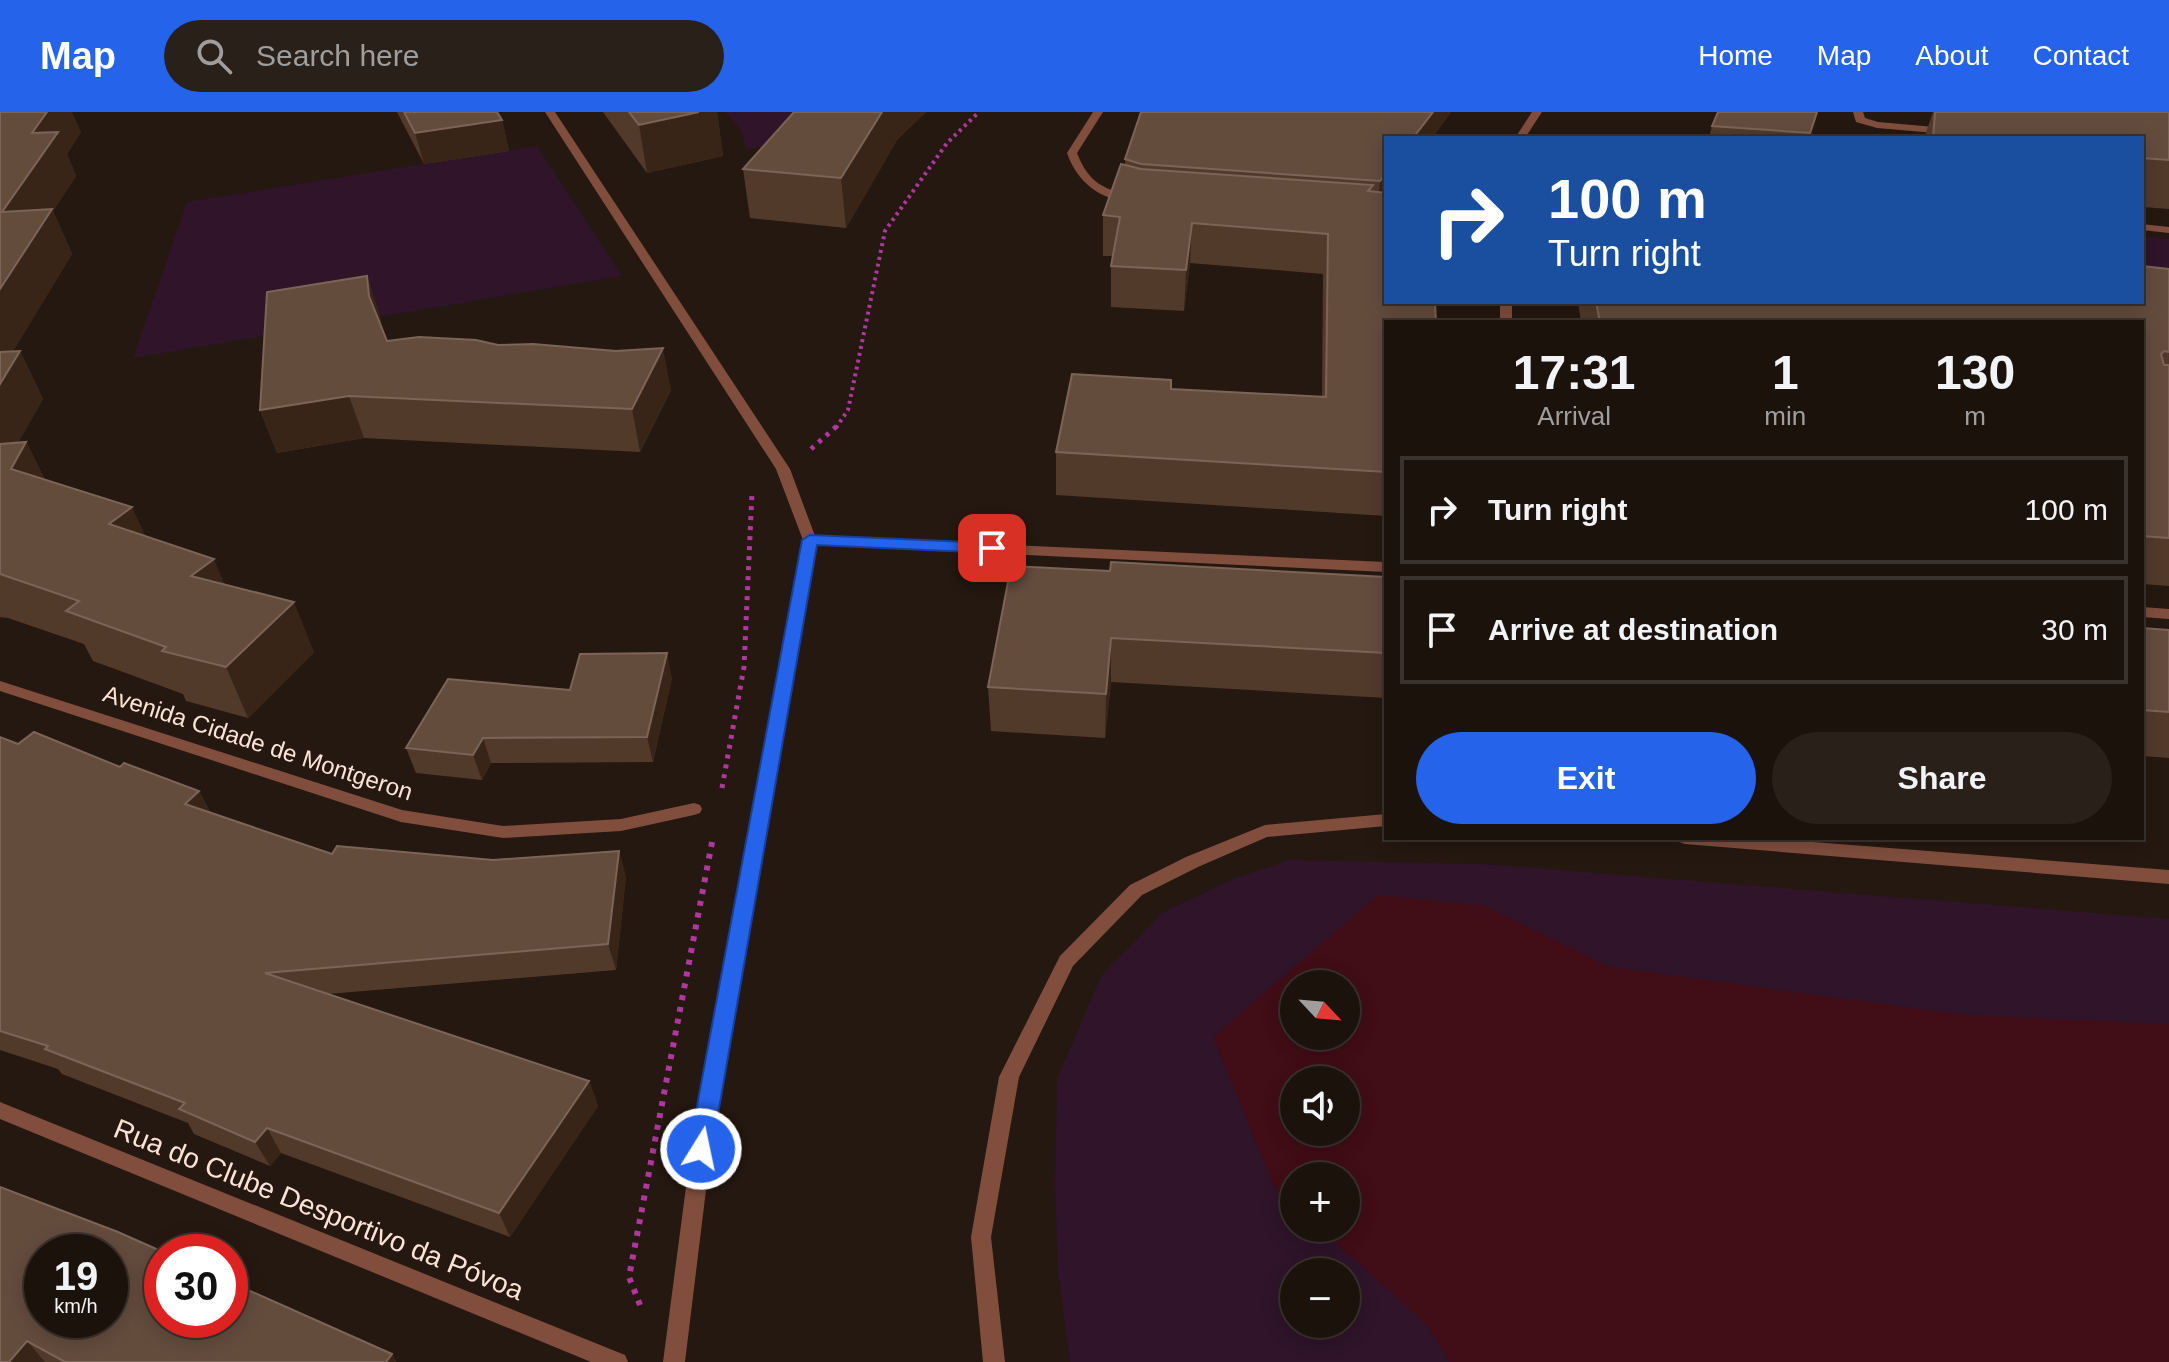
<!DOCTYPE html>
<meta charset="utf-8">
<style>
body{margin:0;font-family:Arial,sans-serif;background:#29201a;color:#f1f3f6;height:100vh;display:flex;flex-direction:column;font-size:30px;white-space:nowrap}
*{box-sizing:border-box;margin:0}
p{font-size:26px;color:#a09e9d}
.icon{flex:none;width:44px;height:44px;fill:none;stroke:currentColor;stroke-width:2;stroke-linecap:round;stroke-linejoin:round}
.map{position:relative;flex:1;overflow:hidden}
.side{position:absolute;left:1384px;top:208px;width:760px;height:520px;display:flex;flex-direction:column;background:#1c120c;border-radius:0px;box-shadow:0 4px 20px #0003,0 0 0 2px #3a322d}
.side>*{flex:none}
.top-card{position:absolute;left:1384px;top:24px;width:760px;height:168px;border-radius:0px;box-shadow:0 4px 20px #0003,0 0 0 2px #3a322d;background:#1a4fa0;color:#fff;overflow:hidden}
.needle{width:52px;rotate:116deg}
.controls{position:absolute;left:1280px;top:858px;display:grid;gap:16px}
.controls a{display:grid;place-items:center;width:80px;height:80px;border-radius:50%;background:#1c120c;box-shadow:0 4px 20px #0003,0 0 0 2px #3a322d;font-size:40px}
.speed{position:absolute;left:24px;top:1122px;display:flex;gap:16px;font-size:40px;font-weight:700;text-align:center}
.speed>*{display:grid;place-content:center;width:104px;height:104px;border-radius:50%;background:#1c120c;box-shadow:0 4px 20px #0003,0 0 0 2px #3a322d;line-height:1}
.speed small{font-size:20px;font-weight:400}
.speed .limit{border:12px solid #d22;background:#fff;color:#111}
.pin{position:absolute;display:grid;place-items:center;width:68px;height:68px;color:#fff;margin:-34px;border-radius:16px;box-shadow:0 4px 12px #0006}
.me{position:absolute;width:88px;margin:-44px;rotate:10deg;stroke-linejoin:round;filter:drop-shadow(0 0 6px #0008)}
.turn{display:flex;align-items:center;gap:28px;height:168px;padding:0 32px;font-size:36px}
.turn .icon{width:104px;height:104px;stroke-width:2.5}
.turn b{display:block;font-size:56px;line-height:68px}
.eta{display:flex;justify-content:space-evenly;align-items:center;height:136px;text-align:center}
.eta b{font-size:48px;font-weight:600;line-height:56px}
.action{display:flex;gap:16px;margin-top:auto;padding:16px 32px}
.action a{flex:1;height:92px;border-radius:48px;background:#2563eb;color:#fff;font-size:32px;font-weight:600;line-height:92px;text-align:center}
.action a+a{background:#29201a;color:#f1f3f6}
ul{padding:0;list-style:none}
li{display:flex;align-items:center;gap:24px;height:108px;margin:0 16px 12px;padding:0 16px;border:4px solid #3a322d;border-radius:0px}
li div{flex:1}
li b{display:block;font-size:30px}
li em{font-style:normal}
header{display:flex;align-items:center;gap:48px;box-sizing:border-box;height:112px;padding:0 40px;background:#2563eb;color:#fff}
header strong{font-size:38px}
nav{display:flex;gap:44px;margin-inline-start:auto;font-size:28px}
.search{width:560px;height:72px;background:#29201a;display:flex;align-items:center;gap:20px;box-sizing:border-box;padding:0 28px;border-radius:44px;color:#a09e9d;font-size:30px}
.map>svg:first-child{display:block}
</style>
<header>
<strong>Map</strong>
<div class="search"><svg class="icon" aria-label="search" viewBox="0 0 24 24"><circle cx="10" cy="10" r="6"/><path d="M15 15l6 6"/></svg>Search here</div>
<nav><a>Home</a><a>Map</a><a>About</a><a>Contact</a></nav>
</header>
<div class="map">
<svg width="2169" height="1250" viewBox="0 0 2169 1250">
<rect width="100%" height="100%" fill="#251810"/>
<g fill="#2f142a" fill-rule="evenodd">
<polygon points="725,0 807,0 778,33 746,37 742,20"/>
<polygon points="537,34 622,164 133,246 187,90"/>
<polygon points="2142,124 2169,127 2169,160 2142,158"/>
<path d="M1290,748L1483,752L2169,807V1250H1070L1058,1161L1055,1074L1057,967L1101,864L1162,801L1233,767ZM1294,872H1346V924H1294ZM1294,968H1346V1020H1294ZM1294,1064H1346V1116H1294ZM1294,1160H1346V1212H1294Z"/>
</g>
<path fill="#410d16" fill-rule="evenodd" d="M1378,783L1486,794L1611,855L1965,903L2169,912V1250H1450L1426,1212L1319,1116H1346V1064H1294V1094L1275,1077L1213,925ZM1294,872H1346V924H1294ZM1294,968H1346V1020H1294Z"/>
<g fill="none" stroke-linecap="round" stroke-linejoin="round">
<polyline stroke="#b137a0" stroke-width="4" stroke-dasharray="3 4" stroke-linecap="butt" points="836,316 848,298 885,119 947,31 979,0"/>
<g stroke="#b137a0" stroke-width="5" stroke-dasharray="4 6" stroke-linecap="butt">
<polyline points="811,337 837,314"/>
<polyline points="722,676 744,555 752,380"/>
</g>
<polyline stroke="#b137a0" stroke-width="6" stroke-dasharray="5 7" stroke-linecap="butt" points="640,1193 629,1165 713,725"/>
<g fill="#814e3e" fill-rule="evenodd">
<path d="M1093,0H1103L1077,41C1089,72 1104,77 1135,85V89C1102,91 1077,70 1067,41Z"/>
<polygon points="1853,0 1863,0 1865,6 1878,10 1946,16 1951,19 1946,22 1877,16 1856,10"/>
</g>
<g fill="#814e3e" fill-rule="evenodd">
<polygon points="545,0 555,0 790,357 815,424 1386,450 1386,460 816,433 711,1037 685,1250 663,1250 691,1037 803,428 776,357"/>
<polygon points="1532,0 1542,0 1525,26 1515,26"/>
<polygon points="2142,112 2169,115 2169,121 2142,118"/>
<rect x="1500" y="190" width="12" height="20"/>
<polygon points="2142,495 2169,497 2169,507 2142,505"/>
<polygon points="0,569 402,698 503,714 621,707 694,691 700,693 702,697 700,701 694,703 621,719 503,726 401,710 0,579"/>
<polygon points="1386,702 1386,714 1267,725 1198,755 1142,783 1073,854 1019,965 991,1125 1005,1250 983,1250 971,1125 999,965 1060,844 1130,773 1186,745 1265,713"/>
<polygon points="1677,726 1763,726 2169,758 2169,772 1685,732 1679,730"/>
<polygon points="0,990 625,1243 628,1250 591,1250 0,1007"/>
</g>
</g>
<g fill="#523a2b">
<polygon points="0,0 81,20 67,42 76,64 53,99 72,142 13,239 20,239 43,287 18,330 26,330 45,368 145,424 225,472 314,540 248,606 186,589 183,582 93,549 84,532 8,506 0,505"/>
<polygon points="397,0 497,0 502,8 509,39 424,52"/>
<polygon points="603,0 717,0 723,44 647,61"/>
<polygon points="794,0 926,0 897,28 846,116 750,106 743,57"/>
<polygon points="1451,0 1432,26 1386,26 1386,404 1056,383 1056,340 1171,277 1322,285 1323,162 1190,151 1184,199 1111,195 1111,154 1113,144 1103,144 1103,103 1125,53 1125,47"/>
<polygon points="1818,0 1810,26 1709,26 1712,14"/>
<polygon points="1933,0 2169,0 2169,97 2142,95 2142,26 1924,26"/>
<polygon points="2169,157 2169,474 2142,472 2142,210 1581,210 1578,190 2142,190"/>
<polygon points="367,164 380,205 381,212 387,229 671,278 640,340 364,326 277,341 260,298"/>
<polygon points="1110,459 1386,465 1386,586 1111,570 1105,626 991,619 988,575"/>
<polygon points="2142,516 2169,518 2169,646 2142,644"/>
<polygon points="672,566 653,650 491,651 482,668 416,661 406,636 570,578"/>
<polygon points="0,625 18,632 120,655 199,679 210,700 332,742 626,764 616,858 328,882 589,969 598,994 510,1125 281,1041 270,1054 194,1022 188,1011 62,962 58,957 0,938"/>
<polygon points="0,1075 392,1242 396,1250 0,1250"/>
</g>
<g fill="#382518">
<polygon points="47,0 72,0 81,20 67,42 76,64 53,99 72,142 0,261 0,177 2,100 32,21"/>
<polygon points="699,0 717,0 723,44 647,61 639,13"/>
<polygon points="882,0 926,0 897,28 846,116 841,66"/>
<polygon points="1433,0 1451,0 1432,26 1413,26"/>
<polygon points="502,8 509,39 424,52 415,21"/>
<polygon points="1386,62 1386,88 1377,101 1380,69"/>
<polygon points="1192,111 1190,151 1184,199 1186,158"/>
<polygon points="367,164 380,205 382,226 369,184"/>
<polygon points="663,236 671,278 640,340 632,297"/>
<polygon points="20,239 43,287 0,363 0,272"/>
<polygon points="349,284 364,326 277,341 260,298"/>
<polygon points="26,330 50,379 11,357"/>
<polygon points="132,395 155,445 109,412"/>
<polygon points="214,447 235,497 191,464"/>
<polygon points="294,490 314,540 248,606 226,555"/>
<polygon points="1111,526 1111,570 1105,626 1106,582"/>
<polygon points="667,541 672,566 653,650 647,625"/>
<polygon points="483,626 491,651 482,668 473,643"/>
<polygon points="199,679 212,705 185,692"/>
<polygon points="619,739 626,764 616,858 608,832"/>
<polygon points="589,969 598,994 510,1125 499,1101"/>
<polygon points="267,1016 281,1041 270,1054 255,1030"/>
<polygon points="27,1229 45,1250 9,1250"/>
<polygon points="392,1242 396,1250 386,1250"/>
</g>
<g fill="#644c3d" stroke="#7c6456" stroke-width="2" fill-rule="evenodd">
<polygon points="0,0 47,0 32,21 58,20 2,100 52,97 0,177"/>
<polygon points="404,0 497,0 502,8 415,21"/>
<polygon points="629,0 699,0 639,13"/>
<polygon points="794,0 882,0 841,66 743,57"/>
<polygon points="1141,0 1433,0 1413,26 1386,26 1386,62 1380,69 1141,52 1125,47"/>
<polygon points="1718,0 1817,0 1810,21 1712,14"/>
<polygon points="1935,0 2169,0 2169,48 2142,46 2142,26 1933,26"/>
<polygon points="1121,52 1141,57 1373,73 1368,79 1386,81 1386,190 1435,190 1436,210 1386,210 1386,360 1056,340 1072,262 1171,268 1171,277 1326,285 1328,122 1192,111 1186,158 1111,154 1120,105 1103,103"/>
<polygon points="2142,154 2169,157 2169,240 2164,239 2161,242 2164,253 2169,253 2169,426 2142,424 2142,210 1600,210 1596,190 2142,190"/>
<polygon points="367,164 369,184 387,229 419,225 476,228 498,233 533,232 616,239 663,236 632,297 349,284 260,298 267,180"/>
<polygon points="20,239 0,272 0,240"/>
<polygon points="26,330 11,357 132,395 109,412 214,447 191,464 294,490 226,555 162,539 166,535 66,499 79,489 0,462 0,332"/>
<polygon points="1111,450 1386,465 1386,541 1111,526 1106,582 988,575 1011,454 1110,459"/>
<polygon points="2142,516 2169,518 2169,600 2142,598"/>
<polygon points="667,541 647,625 483,626 473,643 406,636 448,567 570,578 580,542"/>
<polygon points="34,620 120,655 124,651 199,679 185,692 332,742 337,734 493,748 619,739 608,832 265,861 589,969 499,1101 267,1016 255,1030 179,997 185,991 45,937 48,934 0,919 0,625 18,632"/>
<path d="M0,1075L118,1120L163,1140H162V1208H230V1170L392,1242L386,1250H65L27,1229L9,1250H0ZM42,1140H110V1208H42Z"/>
</g>
<polygon fill="#2563eb" stroke="#184099" stroke-width="2" points="810,423 992,431 1000,436 992,441 817,433 712,1037 709,1043 701,1046 693,1043 689,1037 802,428"/>
<g text-anchor="middle" stroke-width="8" stroke-linejoin="round" paint-order="stroke">
<g font-size="24" fill="#fde3d7" stroke="#251810">
<text transform="translate(258 631) rotate(18)" y="8">Avenida Cidade de Montgeron</text>
</g>
<g font-size="28" fill="#fde3d7" stroke="#251810">
<text transform="translate(319 1097) rotate(22)" y="10">Rua do Clube Desportivo da Póvoa</text>
</g>
</g>
</svg>
<div class="controls">
<a><svg class="needle" viewBox="-14 -14 28 28"><path d="M0-13l5 13h-10z" fill="#e53935"/><path d="M0 13l5-13h-10z" fill="#a09e9d"/></svg></a>
<a><svg class="icon" aria-label="sound" viewBox="0 0 24 24"><path d="M4 9h4l5-4v14l-5-4H4zM17 9q2 3 0 6"/></svg></a>
<a>+</a>
<a>−</a>
</div>
<div class="speed"><div>19<small>km/h</small></div><div class="limit">30</div></div>
<div class="pin" style="left:992px;top:436px;background:#d93025"><svg class="icon" aria-label="arrive" viewBox="0 0 24 24"><path d="M6 21V4h12l-3 4 3 4H6"/></svg></div>
<svg class="me" style="left:701px;top:1037px" viewBox="-20 -20 40 40"><circle r="17" fill="#2563eb" stroke="#fff" stroke-width="3"/><path d="M0-11L8 9 0 5-8 9z" fill="#fff"/></svg>
<div class="top-card">
<div class="turn"><svg class="icon" aria-label="right" viewBox="0 0 24 24"><path d="M7 20v-9h11M14 6l5 5-5 5"/></svg><div><b>100 m</b>Turn right</div></div>
</div>
<section class="side">
<div class="eta">
<div><b>17:31</b><p>Arrival</p></div>
<div><b>1</b><p>min</p></div>
<div><b>130</b><p>m</p></div>
</div>
<ul>
<li><svg class="icon" aria-label="right" viewBox="0 0 24 24"><path d="M7 20v-9h11M14 6l5 5-5 5"/></svg><div><b>Turn right</b></div><em>100 m</em></li>
<li><svg class="icon" aria-label="arrive" viewBox="0 0 24 24"><path d="M6 21V4h12l-3 4 3 4H6"/></svg><div><b>Arrive at destination</b></div><em>30 m</em></li>
</ul>
<div class="action"><a>Exit</a><a>Share</a></div>
</section>
</div>
